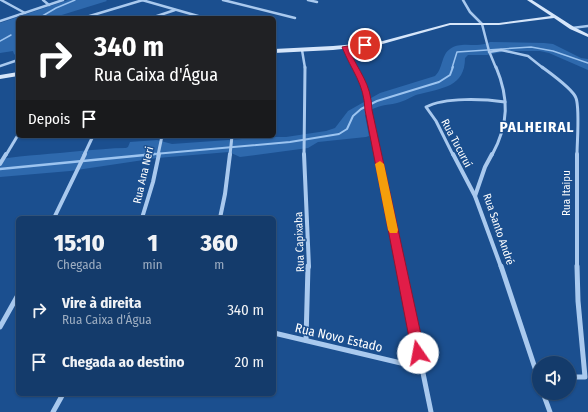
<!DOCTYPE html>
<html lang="pt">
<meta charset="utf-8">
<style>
body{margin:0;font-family:"Fira Sans Condensed",sans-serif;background:#214673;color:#f1f3f6;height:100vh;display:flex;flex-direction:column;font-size:15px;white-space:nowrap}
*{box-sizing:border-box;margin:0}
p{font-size:13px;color:#9dadc1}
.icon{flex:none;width:22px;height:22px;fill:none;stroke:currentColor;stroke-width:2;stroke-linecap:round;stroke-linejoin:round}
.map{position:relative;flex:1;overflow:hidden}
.side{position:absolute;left:16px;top:216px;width:260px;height:180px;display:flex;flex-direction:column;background:#143b6b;border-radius:6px;box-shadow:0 1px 3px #0004,0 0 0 1px #33557e}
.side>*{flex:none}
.top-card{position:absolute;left:16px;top:16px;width:260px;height:122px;border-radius:6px;box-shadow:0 1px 3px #0004,0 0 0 1px #33557e;background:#202124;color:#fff;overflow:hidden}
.buttons{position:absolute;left:532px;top:356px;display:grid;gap:8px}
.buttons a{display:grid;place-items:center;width:44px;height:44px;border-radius:50%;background:#143b6b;box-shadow:0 1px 3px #0004,0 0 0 1px #33557e;font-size:20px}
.pin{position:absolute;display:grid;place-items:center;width:34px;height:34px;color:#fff;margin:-17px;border:2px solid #fff;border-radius:50%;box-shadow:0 1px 4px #0007}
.me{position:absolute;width:44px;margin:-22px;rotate:348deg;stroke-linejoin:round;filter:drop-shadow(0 0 3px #0008)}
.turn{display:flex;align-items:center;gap:14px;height:84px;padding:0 12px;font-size:18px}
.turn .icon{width:52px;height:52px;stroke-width:2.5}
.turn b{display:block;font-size:28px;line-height:34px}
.then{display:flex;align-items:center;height:38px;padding:0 12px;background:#0003;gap:8px;font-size:15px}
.eta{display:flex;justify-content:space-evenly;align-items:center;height:68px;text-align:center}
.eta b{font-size:24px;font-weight:800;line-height:28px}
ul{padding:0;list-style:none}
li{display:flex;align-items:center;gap:12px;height:52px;padding:0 12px}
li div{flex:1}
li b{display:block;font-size:15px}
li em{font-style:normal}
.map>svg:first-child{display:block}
</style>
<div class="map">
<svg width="588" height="412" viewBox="0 0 588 412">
<rect width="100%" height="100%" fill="#1b4f8f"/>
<g fill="#2e69ad">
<polygon points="68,0 106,0 107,1 52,18 18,18 18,57 14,54 13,51 0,53 0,23"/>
<path d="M490,42L544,43L553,44L581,58L588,59V70L549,53L540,51H506L487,55H468L465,58C465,87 442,88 420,94C413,95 409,99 403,101C394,105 384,104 375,108C372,109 368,112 365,115L369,136L366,137L318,142L308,148L240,157L229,152L157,158L70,171L0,177V159C26,155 53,154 80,151C96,150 110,148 126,148L128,147L130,142L157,140L172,144L268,137H286L326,131L335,128L348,111L380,93L435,76C443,69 441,55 450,49C462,40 478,49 490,42Z"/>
</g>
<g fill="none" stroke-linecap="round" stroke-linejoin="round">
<g stroke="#9cc4f0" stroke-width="1.5">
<polyline points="39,18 56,8 75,0"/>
<polyline points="16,32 18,30"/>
<polyline points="0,41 11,35"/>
<polyline points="452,68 457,52 531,47 553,51 588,63"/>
</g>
<polyline stroke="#9cc4f0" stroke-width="2" points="143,155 290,142 339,134 347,129 353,116 361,109 377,101 439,82 450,75 453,67"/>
<polyline stroke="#9cc4f0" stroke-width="2.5" points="0,169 155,154"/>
<g stroke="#a9c9ee" stroke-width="2.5">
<polyline points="1,0 25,13"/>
<polyline points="43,0 49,5"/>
<polyline points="142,0 205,18"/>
<polyline points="223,0 295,18"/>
<polyline points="308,0 317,2"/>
<polyline points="463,0 470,12 482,24 489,51 496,68"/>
<polyline points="83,18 143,0"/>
<polyline points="151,18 175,10"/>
<polyline points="0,21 63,0"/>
<polyline points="572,28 588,26"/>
<polyline points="345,47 355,68"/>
<polyline points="302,50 305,68"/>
<polyline points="489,52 501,50 528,56 543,68"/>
<polyline points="0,66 18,60"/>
</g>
<g stroke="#a9c9ee" stroke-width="3">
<polyline points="355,67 366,93 377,155"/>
<path d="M542,67C550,73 573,89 576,98C580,109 577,142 577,155"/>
<polyline points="6,155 18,135"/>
<polyline points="84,155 93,136"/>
<polyline points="158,155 162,136"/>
<polyline points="230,155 232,136"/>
<polyline points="304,155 305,67"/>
<path d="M453,155L436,121L426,107C445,97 484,99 505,102"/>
<path d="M492,155C509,124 509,98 496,67"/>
</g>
<g stroke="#a9c9ee" stroke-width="4">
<polyline points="304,154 309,267"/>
<polyline points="377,154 401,267"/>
<polyline points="453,154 475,196 501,267"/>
<polyline points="577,154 577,267"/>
<polyline points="0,164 6,154"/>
<polyline points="475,196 485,167 492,154"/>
<polyline points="54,218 85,154"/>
<polyline points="142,218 153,182 159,154"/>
<polyline points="220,218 225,194 230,154"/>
</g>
<g stroke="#a9c9ee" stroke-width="5">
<polyline points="401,266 431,412"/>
<polyline points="501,266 539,380"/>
<polyline points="0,327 18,295"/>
<polyline points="274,333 422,368"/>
<polyline points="306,340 308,266"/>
<polyline points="569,377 585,377 578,301 577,266"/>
<polyline points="543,393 550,412"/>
<polyline points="53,412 63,394"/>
</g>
<g fill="#d6e6fa" fill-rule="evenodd">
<polygon points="527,0 532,0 574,27 588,34 588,37 570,29 554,18 499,25 450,25 379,45 333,50 274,53 274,49 333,46 379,42 450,23 499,23 551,16"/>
<polygon points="18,72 18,76 0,79 0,75"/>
</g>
</g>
<path fill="#e11d48" stroke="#92132f" d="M365,43L368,45L367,46L349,49C359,73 371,82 372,110L425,353L423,357L418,359L414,357L412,353L365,110C364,83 352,72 342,47Z"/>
<polygon fill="#f59e0b" points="380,161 384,164 398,230 397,233 390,233 388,230 375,164"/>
<g text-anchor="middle" stroke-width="3" stroke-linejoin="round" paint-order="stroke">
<g font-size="11" fill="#fff" stroke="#1b4f8f">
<text transform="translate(457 143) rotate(62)" y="4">Rua Tucuruí</text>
<text transform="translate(143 175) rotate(-77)" y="4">Rua Ana Neri</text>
<text transform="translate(566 193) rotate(-90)" y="4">Rua Itaipu</text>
<text transform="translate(499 229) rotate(71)" y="4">Rua Santo André</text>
<text transform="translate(299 242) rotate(-92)" y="4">Rua Capixaba</text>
</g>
<g font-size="13" fill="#fff" stroke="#1b4f8f">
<text transform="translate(339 337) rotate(13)" y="5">Rua Novo Estado</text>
</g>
<g font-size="15" font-weight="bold" letter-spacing="1" fill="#fff" stroke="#1b4f8f">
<text x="537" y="132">PALHEIRAL</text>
</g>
</g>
</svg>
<div class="buttons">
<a><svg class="icon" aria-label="sound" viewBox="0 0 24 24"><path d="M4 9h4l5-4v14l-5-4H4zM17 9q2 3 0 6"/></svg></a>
</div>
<div class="pin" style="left:365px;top:45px;background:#d93025"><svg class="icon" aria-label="arrive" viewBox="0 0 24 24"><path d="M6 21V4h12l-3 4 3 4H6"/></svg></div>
<svg class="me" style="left:418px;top:353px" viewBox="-20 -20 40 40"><circle r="19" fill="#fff"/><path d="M0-13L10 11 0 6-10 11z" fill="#e11d48"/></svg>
<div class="top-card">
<div class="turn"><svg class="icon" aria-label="right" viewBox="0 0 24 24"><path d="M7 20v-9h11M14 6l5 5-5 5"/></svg><div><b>340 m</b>Rua Caixa d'Água</div></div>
<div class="then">Depois<svg class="icon" aria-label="arrive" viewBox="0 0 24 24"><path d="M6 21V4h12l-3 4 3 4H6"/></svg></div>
</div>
<section class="side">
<div class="eta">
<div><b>15:10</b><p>Chegada</p></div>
<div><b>1</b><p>min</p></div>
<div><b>360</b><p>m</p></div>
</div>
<ul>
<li><svg class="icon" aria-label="right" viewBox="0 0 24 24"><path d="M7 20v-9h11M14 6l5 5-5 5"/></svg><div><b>Vire à direita</b><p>Rua Caixa d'Água</p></div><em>340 m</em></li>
<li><svg class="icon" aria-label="arrive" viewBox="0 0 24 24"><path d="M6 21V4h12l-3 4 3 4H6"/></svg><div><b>Chegada ao destino</b></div><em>20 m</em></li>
</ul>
</section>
</div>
